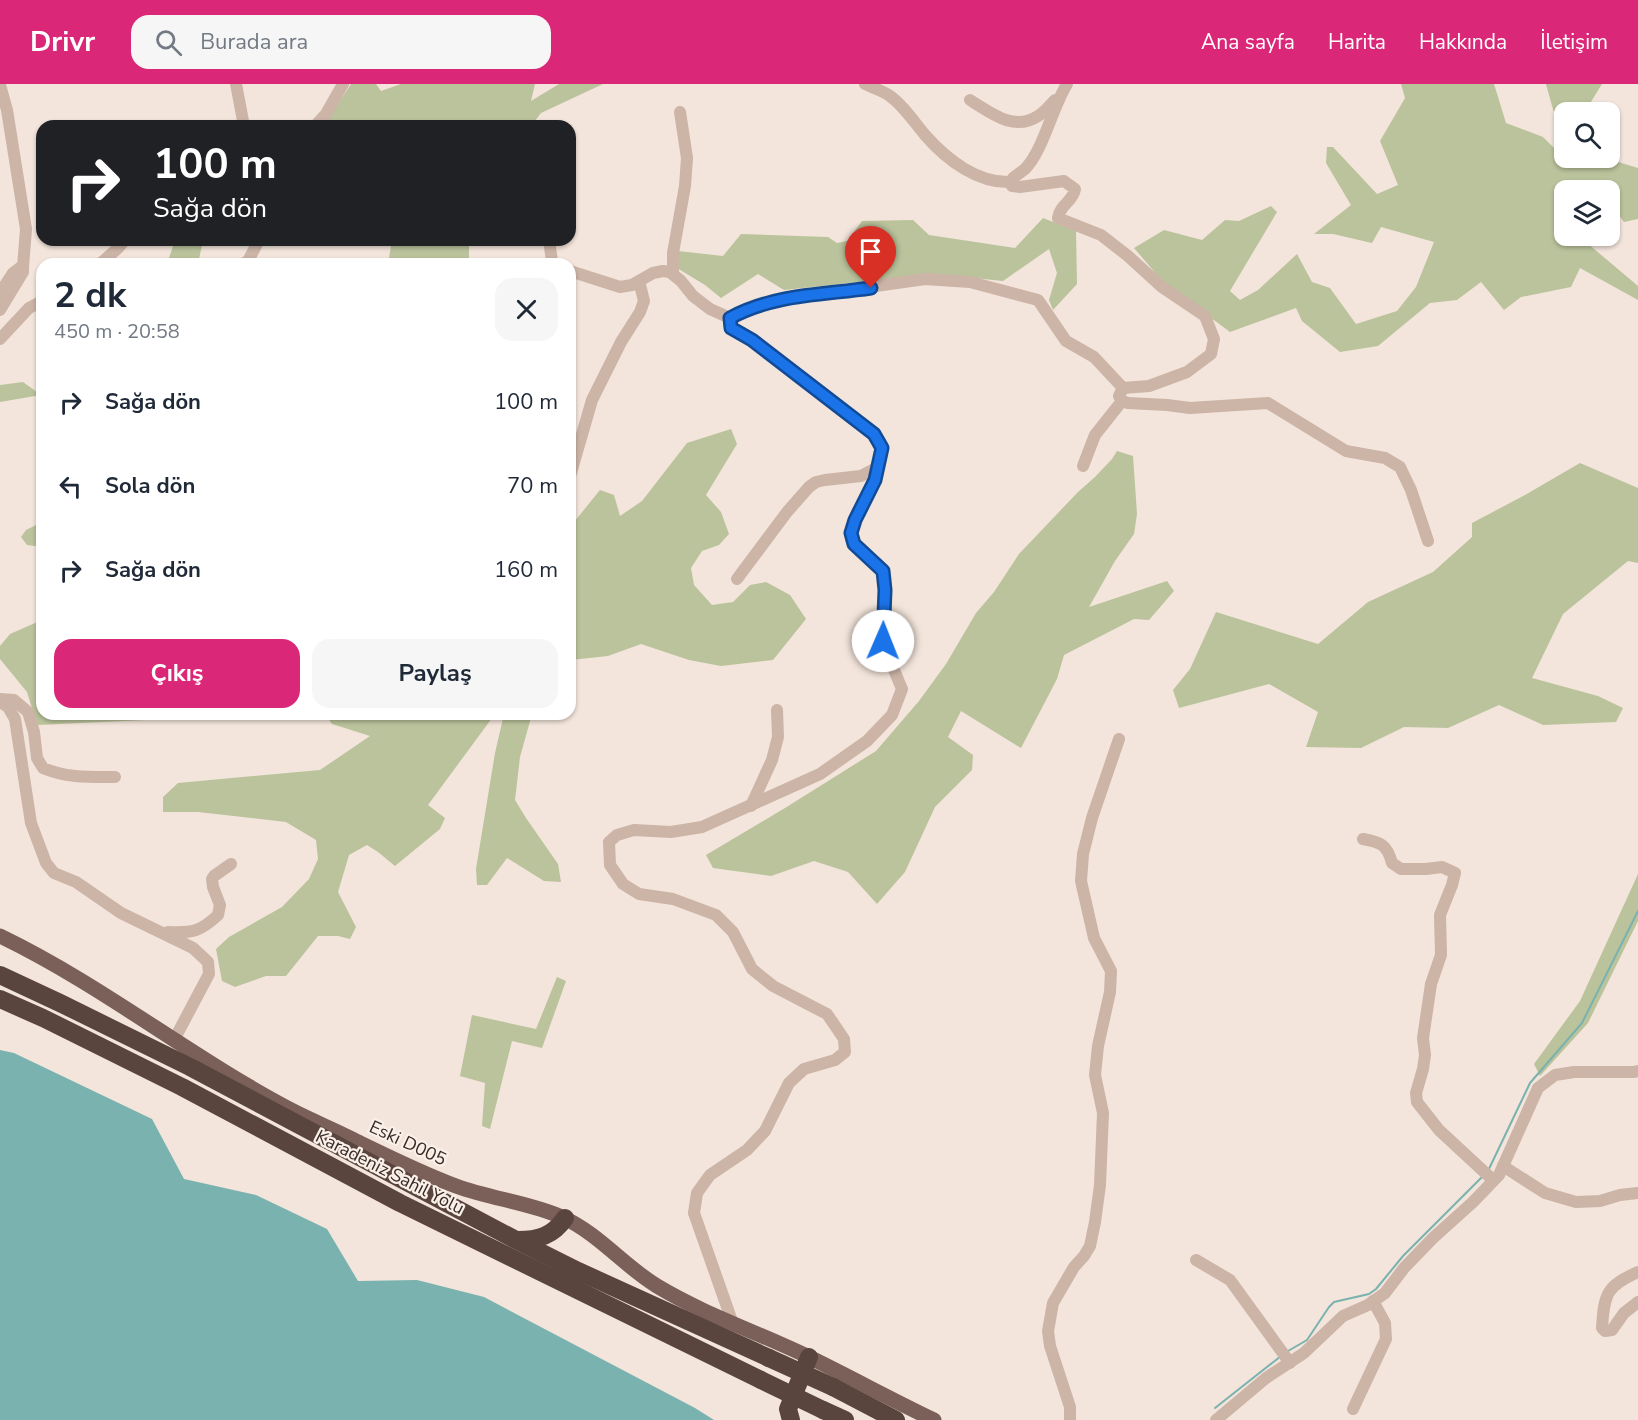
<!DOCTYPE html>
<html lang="tr">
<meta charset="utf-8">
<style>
body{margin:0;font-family:"Nunito Sans",sans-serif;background:#f6f6f7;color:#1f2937;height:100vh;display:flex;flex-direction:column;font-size:22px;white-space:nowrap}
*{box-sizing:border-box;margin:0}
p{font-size:20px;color:#747a83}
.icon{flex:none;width:33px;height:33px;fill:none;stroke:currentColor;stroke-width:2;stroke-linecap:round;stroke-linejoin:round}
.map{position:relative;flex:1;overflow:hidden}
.panel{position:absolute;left:36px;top:174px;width:540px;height:462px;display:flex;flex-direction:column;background:#fff;border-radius:18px;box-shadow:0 2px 4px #0004}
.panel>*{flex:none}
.banner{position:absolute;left:36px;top:36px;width:540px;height:126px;border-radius:18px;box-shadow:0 2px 4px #0004;background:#202124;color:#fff;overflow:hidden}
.fabs{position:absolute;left:1554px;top:18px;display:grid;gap:12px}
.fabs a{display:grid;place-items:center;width:66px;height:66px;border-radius:12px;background:#fff;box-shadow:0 2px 4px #0004;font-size:30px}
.pin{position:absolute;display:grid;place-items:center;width:51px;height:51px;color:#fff;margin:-62px -26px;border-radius:50% 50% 50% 0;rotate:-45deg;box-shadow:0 0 6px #0007}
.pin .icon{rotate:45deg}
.me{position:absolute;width:66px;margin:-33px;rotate:1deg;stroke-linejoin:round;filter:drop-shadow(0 0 4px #0008)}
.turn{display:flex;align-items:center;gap:21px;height:126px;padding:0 18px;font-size:27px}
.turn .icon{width:78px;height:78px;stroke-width:2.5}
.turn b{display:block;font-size:42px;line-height:51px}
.round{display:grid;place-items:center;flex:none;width:63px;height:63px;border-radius:18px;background:#f6f6f7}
.headline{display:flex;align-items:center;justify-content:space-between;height:102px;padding:0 18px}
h1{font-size:36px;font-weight:700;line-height:45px}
.primary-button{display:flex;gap:12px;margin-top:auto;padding:12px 18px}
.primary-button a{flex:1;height:69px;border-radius:18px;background:#db2777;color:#fff;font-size:24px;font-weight:700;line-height:69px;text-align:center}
.primary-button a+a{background:#f6f6f7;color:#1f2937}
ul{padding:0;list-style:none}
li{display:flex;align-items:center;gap:18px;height:84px;padding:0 18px}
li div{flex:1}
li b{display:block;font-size:22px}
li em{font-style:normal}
header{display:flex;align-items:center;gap:36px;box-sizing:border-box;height:84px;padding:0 30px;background:#db2777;color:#fff}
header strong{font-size:28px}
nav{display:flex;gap:33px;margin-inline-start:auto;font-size:21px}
.search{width:420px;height:54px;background:#f6f6f7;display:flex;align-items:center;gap:15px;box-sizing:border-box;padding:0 21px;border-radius:18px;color:#747a83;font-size:22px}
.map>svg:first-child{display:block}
</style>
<header>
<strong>Drivr</strong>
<div class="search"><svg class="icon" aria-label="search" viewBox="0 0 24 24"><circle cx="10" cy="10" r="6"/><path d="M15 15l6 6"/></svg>Burada ara</div>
<nav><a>Ana sayfa</a><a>Harita</a><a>Hakkında</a><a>İletişim</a></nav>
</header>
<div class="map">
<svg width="1638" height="1336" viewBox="0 0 1638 1336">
<rect width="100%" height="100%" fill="#f3e5db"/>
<g fill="#bac39b">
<polygon points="351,0 376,0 381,7 401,0 535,0 531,17 559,0 603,0 541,29 531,42 324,42"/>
<polygon points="1401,0 1494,0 1506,39 1543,53 1564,74 1571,76 1570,74 1605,74 1638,84 1638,135 1624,138 1616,127 1610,130 1610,106 1564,106 1564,152 1587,152 1587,159 1638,202 1638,216 1580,184 1571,203 1521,213 1504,226 1481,198 1457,216 1430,219 1378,262 1340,268 1302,237 1296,224 1230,248 1164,199 1134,164 1164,146 1202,156 1225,136 1239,137 1271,122 1277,128 1230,207 1240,216 1258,206 1297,170 1312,198 1330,204 1356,240 1397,227 1416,203 1434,158 1381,143 1372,159 1333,150 1314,150 1351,121 1326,79 1327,63 1333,63 1377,110 1398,101 1380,57 1405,14"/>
<polygon points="1546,0 1602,0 1589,21 1591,28 1564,28 1564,57 1552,22"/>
<polygon points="1043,134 1076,147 1077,200 1053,226 1049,216 1057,189 1049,165 1003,197 934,190 784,206 758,190 721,214 705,201 677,184 678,167 723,172 741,150 828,153 837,159 847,157 862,137 913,136 929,151 1015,164"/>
<polygon points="175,156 203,156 198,180 167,180"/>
<polygon points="375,156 469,156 469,180 388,180 391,162"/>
<polygon points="23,298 41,311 0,318 0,301"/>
<polygon points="731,345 737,360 706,411 721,428 729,450 719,461 702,467 691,484 694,501 712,521 733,518 750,501 766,498 790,511 806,535 773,576 721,582 689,576 641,560 608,572 570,576 570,443 600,406 614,411 620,432 642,417 687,359"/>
<polygon points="1117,367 1133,372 1137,430 1134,450 1115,477 1089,523 1167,497 1174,507 1149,536 1134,535 1064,571 1057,595 1021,664 961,627 948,653 973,671 972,686 935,723 905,788 877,820 848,788 814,777 771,792 713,784 706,771 785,724 876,667 919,617 946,580 976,529 994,508 1019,470 1078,408 1095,393 1112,375"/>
<polygon points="1580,379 1638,404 1638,479 1628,477 1563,530 1532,594 1598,612 1623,624 1616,638 1543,641 1499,621 1448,644 1404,643 1361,664 1306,663 1318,628 1269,600 1179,624 1173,606 1190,585 1216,528 1318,560 1368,518 1433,488 1472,453 1472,439 1525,411"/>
<polygon points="42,438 42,463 27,461 21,453 26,446"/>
<polygon points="42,536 42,630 165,630 146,636 37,641 27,608 0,575 0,562 10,550"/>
<polygon points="325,630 495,630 428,721 445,734 440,745 395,782 378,768 367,761 349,771 338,808 356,843 350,855 338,852 318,852 286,892 266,892 235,903 222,897 216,865 229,853 282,823 309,795 318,775 316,756 286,738 198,728 163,728 163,713 178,699 320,686 370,652 332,640"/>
<polygon points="504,630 532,630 520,673 515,716 526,734 558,780 561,798 544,797 507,774 487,801 477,801 476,785 495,669"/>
<polygon points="1638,790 1638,837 1588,939 1540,992 1534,980 1580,917"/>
<polygon points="557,893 566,897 542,964 512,957 490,1045 482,1042 485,999 460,992 472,931 536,945"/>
</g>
<polygon fill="#79b2ae" points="0,966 14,969 152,1035 184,1095 256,1111 327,1145 358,1197 417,1196 484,1213 695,1324 714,1336 0,1336"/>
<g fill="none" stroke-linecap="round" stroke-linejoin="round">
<g stroke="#79b2ae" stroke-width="2">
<polyline points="1488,1087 1530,999 1582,939 1638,827"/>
<polyline points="1288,1267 1307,1256 1329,1223 1334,1218 1369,1210 1376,1205 1403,1172 1482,1093"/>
<polyline points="1215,1324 1281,1272"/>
</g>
<g stroke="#ccb4a7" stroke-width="12">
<polyline points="236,0 244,42"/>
<path d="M865,0C873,4 883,7 890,12C904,22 914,38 925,51C947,76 978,100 1012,98"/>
<polyline points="0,1 7,26 26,145 23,183"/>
<path d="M970,16C991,29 1014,48 1038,32C1045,28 1050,21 1055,16"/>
<polyline points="315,42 326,30 343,0"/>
<polyline points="549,156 552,177 553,180"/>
<polyline points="100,180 118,164 125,156"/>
<polyline points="243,180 248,177 259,156"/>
<polyline points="570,187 620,203 632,201 653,189 663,187 670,188 681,197 693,212 710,225 730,234"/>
<polyline points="673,190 673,169 685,102 687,74 680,28"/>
<polyline points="0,209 13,189 21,183 23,183 23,188 0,226"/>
<polyline points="0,255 29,224 42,217"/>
<polyline points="1123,304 1119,312 1122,317 1128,319 1167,321 1190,324 1268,319 1346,367 1385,374 1400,383 1411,406 1428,457"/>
<polyline points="1083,382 1095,351 1122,317"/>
<polyline points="570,392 592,316 621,258 640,228 644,217 639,197"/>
<polyline points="737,495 787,428 809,403 816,398 825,396 861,392 878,383"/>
<path d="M0,615L14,616L28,628L34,648L37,674L43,684C66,694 90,693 115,693"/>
<polyline points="0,618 8,623 15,635 31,739 46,779 54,789 76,798 121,829 193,864 208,878 209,890 174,956"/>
<polyline points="751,722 772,676 778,653 777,626"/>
<path d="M1363,755C1380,758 1387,760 1392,779L1401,785H1426L1442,783L1455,789L1452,801L1440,831L1441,871L1431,900L1423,954L1425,971L1423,985L1416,1009L1417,1018L1439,1046L1493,1096"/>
<path d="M168,848C192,849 200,848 218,831L220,821L213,803L212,795L214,792L231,780"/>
<polyline points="1503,1082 1545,1109 1576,1118 1600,1117 1620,1111 1638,1109"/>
<polyline points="1196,1176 1230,1196 1290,1279"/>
<path d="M1638,1188C1607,1202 1604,1209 1602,1244L1605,1247L1612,1246L1624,1229L1638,1218"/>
<path d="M733,1240L694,1129L697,1109L710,1091L747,1066L765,1047L789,999L804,985L835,976L845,968L844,955L827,930L773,902L752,885L733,848L716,831L673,815L639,810L623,800L610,781L609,758L617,751L634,746L671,748L702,743L820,690L867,657L892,631L902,605L889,574L883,557L885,506L883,487L854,460L851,449L855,436L875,397L883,364L874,350L752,256L731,244L730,234L745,226L777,216L925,195L970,198L1038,216L1066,257L1094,273L1123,304L1149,302L1187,288L1211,270L1214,255L1205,232L1162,203L1128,172L1101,151L1058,134C1060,120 1073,118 1075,105L1064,97L1020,103L1012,102L1013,94C1017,91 1021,88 1025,85C1043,67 1052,24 1067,0"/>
<polyline points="1353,1325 1386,1255 1385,1239 1373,1217"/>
<polyline points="1070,1336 1070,1323 1050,1262 1048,1247 1053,1219 1074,1183 1084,1172 1090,1162 1095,1138 1100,1101 1103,1029 1095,991 1098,962 1110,908 1111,887 1094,854 1081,797 1083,770 1092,734 1119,655"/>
<polyline points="1216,1336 1266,1294 1304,1269 1343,1232 1368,1221 1385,1209 1404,1184 1433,1154 1473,1118 1499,1091 1538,1004 1555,991 1574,988 1634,988 1638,987"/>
</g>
<path stroke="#7a6058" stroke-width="15" d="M0,852C104,902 194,976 297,1029C315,1038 335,1046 354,1056C387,1072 421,1089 456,1102C491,1115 528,1118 562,1133C598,1149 624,1182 657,1202C705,1231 760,1249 811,1274C852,1294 892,1316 934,1336"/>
<g stroke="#59443e" stroke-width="18">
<polyline points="0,891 60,919 190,983 516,1156 578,1187 769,1274"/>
<polyline points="0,915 43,934 182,1003 400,1119 761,1296"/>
<path d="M518,1156C538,1156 553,1152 565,1134"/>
<polyline points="833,1303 896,1336"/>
<polyline points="823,1326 845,1336"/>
<polyline points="791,1336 788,1325 809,1273"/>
</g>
<g stroke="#59443e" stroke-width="18">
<polyline points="769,1274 833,1303"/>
<polyline points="761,1296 823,1326"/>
</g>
</g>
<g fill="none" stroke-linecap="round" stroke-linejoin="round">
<defs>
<path id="route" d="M871,204C822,211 774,210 730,234L731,244L752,256L874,350L882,364L875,396L855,436L851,449L854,460L883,487L885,506L883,557"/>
</defs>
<use href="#route" stroke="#114b97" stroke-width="15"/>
<use href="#route" stroke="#1a73e8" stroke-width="10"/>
</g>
<g text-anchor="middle" stroke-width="4.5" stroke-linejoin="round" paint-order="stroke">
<g font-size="18" fill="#382b28" stroke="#faf0e8">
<text transform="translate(408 1059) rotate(25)" y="6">Eski D005</text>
<text transform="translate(390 1088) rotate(27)" y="6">Karadeniz Sahil Yolu</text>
</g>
</g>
</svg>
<div class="fabs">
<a><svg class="icon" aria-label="search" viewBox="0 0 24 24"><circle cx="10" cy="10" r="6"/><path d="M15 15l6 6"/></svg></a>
<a><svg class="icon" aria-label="layers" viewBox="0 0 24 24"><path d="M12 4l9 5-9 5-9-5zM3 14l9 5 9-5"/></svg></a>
</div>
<div class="pin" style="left:871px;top:204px;background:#d93025"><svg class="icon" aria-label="arrive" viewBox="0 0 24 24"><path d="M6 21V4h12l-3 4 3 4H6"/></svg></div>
<svg class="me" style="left:883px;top:557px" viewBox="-20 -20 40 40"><circle r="19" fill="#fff"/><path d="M0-13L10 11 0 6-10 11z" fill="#1a73e8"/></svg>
<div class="banner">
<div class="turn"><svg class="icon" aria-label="right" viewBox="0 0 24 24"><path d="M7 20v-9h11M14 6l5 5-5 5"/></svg><div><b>100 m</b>Sağa dön</div></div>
</div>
<section class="panel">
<div class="headline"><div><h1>2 dk</h1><p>450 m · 20:58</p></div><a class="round"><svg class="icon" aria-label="close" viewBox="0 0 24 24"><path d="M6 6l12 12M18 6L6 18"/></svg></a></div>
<ul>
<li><svg class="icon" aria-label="right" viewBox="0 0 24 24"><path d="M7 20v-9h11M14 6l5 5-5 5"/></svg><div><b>Sağa dön</b></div><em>100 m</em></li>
<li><svg class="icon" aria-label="left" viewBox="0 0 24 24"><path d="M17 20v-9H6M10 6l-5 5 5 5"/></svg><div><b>Sola dön</b></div><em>70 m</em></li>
<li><svg class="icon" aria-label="right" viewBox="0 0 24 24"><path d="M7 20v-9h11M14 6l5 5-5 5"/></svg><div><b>Sağa dön</b></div><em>160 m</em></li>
</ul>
<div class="primary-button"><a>Çıkış</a><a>Paylaş</a></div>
</section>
</div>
